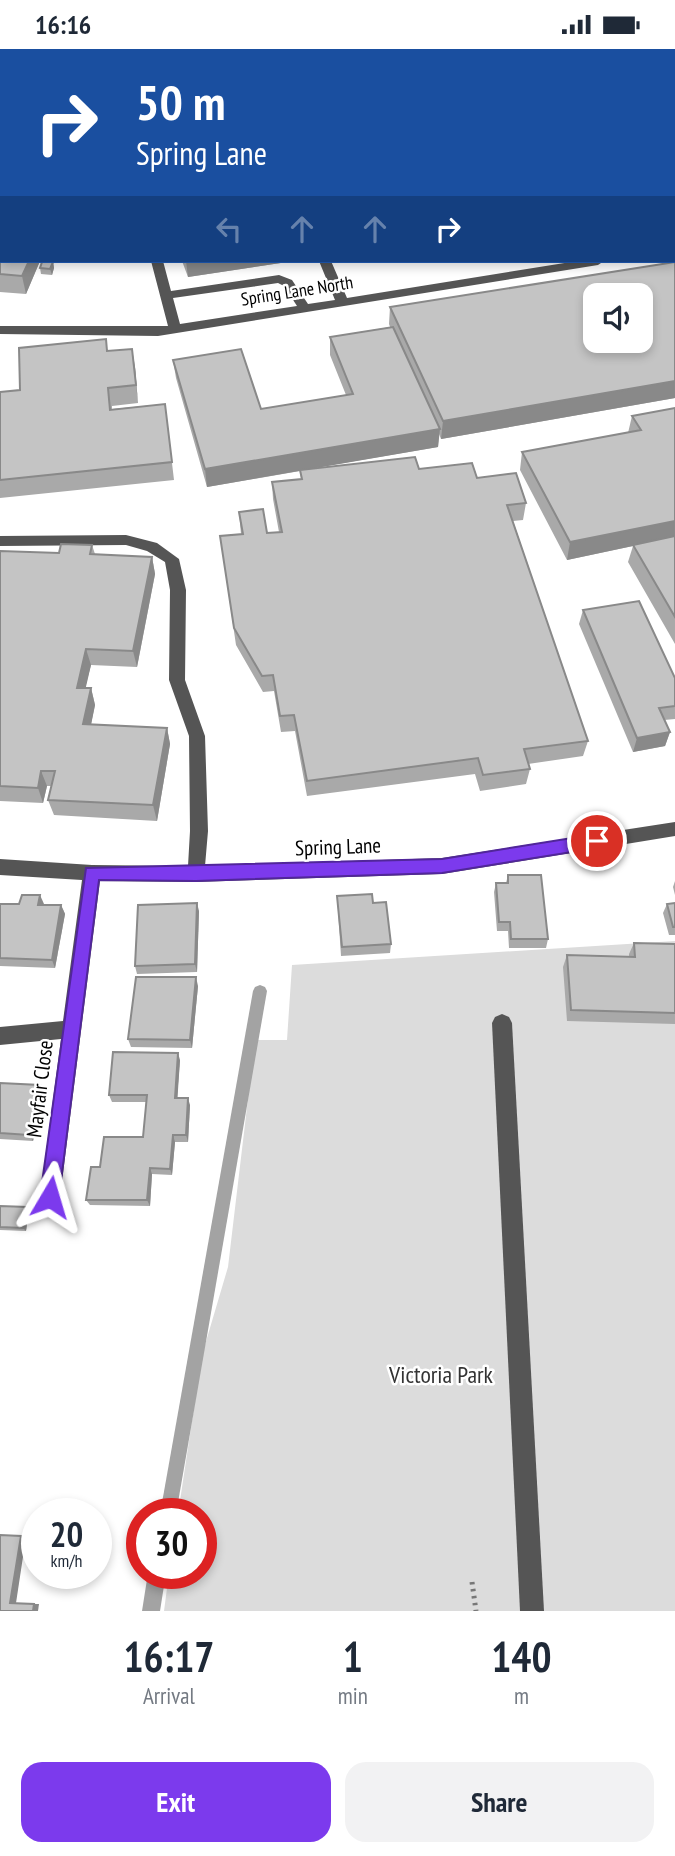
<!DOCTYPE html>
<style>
body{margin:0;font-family:"PT Sans Narrow",sans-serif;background:#f2f2f3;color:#1f2937;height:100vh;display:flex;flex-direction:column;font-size:26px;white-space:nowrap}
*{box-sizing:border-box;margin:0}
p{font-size:23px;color:#747a83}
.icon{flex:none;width:38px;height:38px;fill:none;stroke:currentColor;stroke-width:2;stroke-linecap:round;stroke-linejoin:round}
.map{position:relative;height:1562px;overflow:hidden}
.panel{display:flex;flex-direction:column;background:#fff;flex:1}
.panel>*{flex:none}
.hud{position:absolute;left:0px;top:0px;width:676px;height:214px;box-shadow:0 4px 10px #0003;background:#1a4fa0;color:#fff;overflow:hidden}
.tools{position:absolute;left:583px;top:234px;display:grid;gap:14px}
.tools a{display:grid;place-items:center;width:70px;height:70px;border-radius:14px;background:#fff;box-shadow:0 4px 10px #0003;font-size:35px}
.speed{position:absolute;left:21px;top:1449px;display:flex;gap:14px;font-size:35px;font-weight:700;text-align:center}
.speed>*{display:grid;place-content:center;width:91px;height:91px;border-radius:50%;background:#fff;box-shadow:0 4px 10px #0003;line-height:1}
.speed small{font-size:18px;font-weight:400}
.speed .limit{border:10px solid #d22;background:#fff;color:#111}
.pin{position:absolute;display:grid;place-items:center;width:60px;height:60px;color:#fff;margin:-30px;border:4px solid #fff;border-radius:50%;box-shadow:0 2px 7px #0007}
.me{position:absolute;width:77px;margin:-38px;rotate:7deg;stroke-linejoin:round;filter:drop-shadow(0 0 5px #0008)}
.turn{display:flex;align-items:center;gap:24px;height:147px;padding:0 21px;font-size:32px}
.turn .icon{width:91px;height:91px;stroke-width:2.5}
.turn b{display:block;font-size:49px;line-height:60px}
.lanes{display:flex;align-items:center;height:66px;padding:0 21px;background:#0003;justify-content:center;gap:35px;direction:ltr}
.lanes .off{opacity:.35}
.eta{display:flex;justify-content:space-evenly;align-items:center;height:119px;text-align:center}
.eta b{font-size:42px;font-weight:700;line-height:49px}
.action{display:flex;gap:14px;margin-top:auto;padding:14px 21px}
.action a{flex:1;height:80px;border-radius:21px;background:#7c3aed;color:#fff;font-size:28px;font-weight:700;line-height:80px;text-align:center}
.action a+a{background:#f2f2f3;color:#1f2937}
.status{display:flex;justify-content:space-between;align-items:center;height:49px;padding:0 35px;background:#fff;direction:ltr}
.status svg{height:19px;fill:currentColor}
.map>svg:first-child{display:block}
</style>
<div class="status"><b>16:16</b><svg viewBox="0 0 49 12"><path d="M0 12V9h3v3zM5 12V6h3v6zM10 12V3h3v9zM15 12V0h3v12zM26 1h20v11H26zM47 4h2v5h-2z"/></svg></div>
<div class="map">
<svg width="675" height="1562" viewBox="0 0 675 1562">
<rect width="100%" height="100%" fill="#fff"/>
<polygon fill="#dcdcdc" points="675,892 675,1562 164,1562 169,1524 201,1524 201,1465 178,1465 202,1306 228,1218 255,991 287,991 292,916"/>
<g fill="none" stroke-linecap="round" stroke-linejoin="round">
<g fill="#a3a3a3" fill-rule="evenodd">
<polygon points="260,936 265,938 267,942 176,1465 160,1465 253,942 255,938"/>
<polygon points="148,1524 166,1524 160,1562 142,1562"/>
</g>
<polyline stroke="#777" stroke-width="2.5" stroke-dasharray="1 2.5" stroke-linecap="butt" points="358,2 362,0"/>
<polyline stroke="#777" stroke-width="5" stroke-dasharray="2.5 4.5" stroke-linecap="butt" points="472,1533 476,1562"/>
<g fill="#555" fill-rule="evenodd">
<polygon points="115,0 125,0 114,2"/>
<polygon points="642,0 653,0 654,2 643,2"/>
<rect x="674" y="29" width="1" height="7"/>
<rect x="674" y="197" width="1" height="8"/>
<path d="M151,212H163L171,242L279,226L292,231L308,255L335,251L319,212H331L347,249L577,212H604L598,216L158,287L0,285V277H168ZM278,234L284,237L297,257L180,275L173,249Z"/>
<polygon points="126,486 157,494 179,510 186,541 185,631 205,687 208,782 205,817 442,809 675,773 675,787 442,825 196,833 100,832 60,1148 57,1155 50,1158 43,1155 40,1148 61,990 0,996 0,978 63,972 82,831 0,826 0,810 92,816 188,817 190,782 189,687 169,631 170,541 165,513 147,502 126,496 0,497 0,487"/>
<polygon points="502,965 509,968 512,974 544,1562 520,1562 492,974 495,968"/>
</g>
</g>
<g fill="#a9a9a9">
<polygon points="0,0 50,0 49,2 2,2 2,24 0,23"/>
<polygon points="0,36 2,36 2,212 40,212 26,245 0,243"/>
<polygon points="182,212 294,212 188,228"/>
<polygon points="53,213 54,219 52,226 41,225 40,219"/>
<polygon points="675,213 675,349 441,390 439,385 438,398 314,419 419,420 477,429 526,454 523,471 513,472 588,692 583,707 528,715 530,720 526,735 480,742 475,725 307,747 295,682 281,683 274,642 263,643 236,596 220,487 241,485 239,463 267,484 279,483 273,450 272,433 301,430 300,422 207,438 176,329 173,311 261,360 346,346 330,306 330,288 390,278 389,275 390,258"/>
<polygon points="108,302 135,318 138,354 112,357 112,360 165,355 174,431 0,449 0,343 20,341"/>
<polygon points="675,359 675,595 628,513 633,497 567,511 520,421 522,403 628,384 632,367"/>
<polygon points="92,496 95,505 152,508 155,525 137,618 91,616 85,639 91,639 95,656 91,675 167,679 170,695 157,772 54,766 48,751 51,737 47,737 43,754 0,752 0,502 59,504"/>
<polygon points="583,561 675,629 675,670 664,671 670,683 665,697 633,703 579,575"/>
<polygon points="508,826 548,890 546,899 509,899 508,882 497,882 494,843 496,834 506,834"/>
<polygon points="675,832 675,846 673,838"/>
<polygon points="337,847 373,854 391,895 390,904 341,907"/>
<polygon points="675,854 675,886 669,886 663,864 667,855"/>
<polygon points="0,855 44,855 61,856 65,865 55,919 0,917"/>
<polygon points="199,862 197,923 137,925 135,917"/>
<polygon points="634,894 675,895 675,975 567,972 563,918 567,906 629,908 629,905"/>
<polygon points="198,937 192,999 131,998 128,990"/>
<polygon points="180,1011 177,1049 190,1056 188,1093 175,1093 172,1126 152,1125 150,1157 90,1156 86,1151 100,1118 143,1088 146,1053 112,1053 109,1046"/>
<polygon points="0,1034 44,1043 33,1092 0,1090"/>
<polygon points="0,1157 27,1158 29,1161 26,1182 0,1181"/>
</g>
<g fill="#898989">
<polygon points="35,0 50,0 49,2 33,2"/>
<polygon points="276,0 314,0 310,2 273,2"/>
<polygon points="402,0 518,0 504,2 392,2"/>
<rect x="674" y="162" width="1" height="15"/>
<polygon points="29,212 40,212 26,245 22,227"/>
<polygon points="186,212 294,212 188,228"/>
<polygon points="53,213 54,219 52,226 50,220"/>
<polygon points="132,300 135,318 138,354"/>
<polygon points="675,332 675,349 441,390 443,372"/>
<polygon points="440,380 438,398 207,438 205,420"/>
<polygon points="675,472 675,488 567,511 570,493"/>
<polygon points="152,508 155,525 137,618 133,602"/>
<polygon points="86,600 91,616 82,655 77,639"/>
<polygon points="91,639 95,656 88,691 83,675"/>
<polygon points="167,679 170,695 157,772 153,756"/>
<polygon points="670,683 665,697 633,703 637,689"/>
<polygon points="41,722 47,737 43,754 38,739"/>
<polygon points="40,846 44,855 42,864 38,856"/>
<polygon points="197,854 199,862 197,923 195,915"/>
<polygon points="61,856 65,865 55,919 52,911"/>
<polygon points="196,928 198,937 192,999 190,991"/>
<polygon points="178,1004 180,1011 177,1056 175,1049"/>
<polygon points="40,1036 44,1043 33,1092 29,1086"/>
<polygon points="188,1049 190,1056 188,1093 186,1086"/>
<polygon points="173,1086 175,1093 172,1126 170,1120"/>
<polygon points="150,1119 152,1125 150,1157 147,1151"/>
<polygon points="27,1158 29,1161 26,1182 23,1179"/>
<polygon points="21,1487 26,1488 16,1554 10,1554"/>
<polygon points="34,1555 39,1555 38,1562 33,1562"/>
</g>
<g fill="#c4c4c4" stroke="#898989" stroke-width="2" fill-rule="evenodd">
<polygon points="0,0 35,0 33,2 2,2 2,9 0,9"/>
<polygon points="192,0 276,0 273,2 188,2"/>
<polygon points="419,0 576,0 578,2 407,2"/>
<rect x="0" y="36" width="2" height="49"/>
<rect x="674" y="81" width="1" height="81"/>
<polygon points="0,90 2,91 2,212 29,212 22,227 0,225"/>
<polygon points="42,213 53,213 50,220 40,219"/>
<path d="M675,213V332L443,372L390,258ZM595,247H640V292H595Z"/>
<polygon points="393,278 440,380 205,420 173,311 241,300 261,360 353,345 330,288"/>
<polygon points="106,290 107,302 132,300 136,336 108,339 110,361 165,355 172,413 0,431 0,343 20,341 19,299"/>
<polygon points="675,359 675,472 570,493 522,403 641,381 632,367"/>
<polygon points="415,408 419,420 472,414 477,429 516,424 526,454 507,456 588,692 524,700 530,720 483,726 478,709 307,732 294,666 280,667 273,626 262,627 234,579 220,487 243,485 239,463 263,460 267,484 282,483 272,433 302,430 300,421"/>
<polygon points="675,487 675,568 633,496"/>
<polygon points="61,495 92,496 90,505 152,508 133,602 86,600 77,639 91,639 83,675 167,679 153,756 48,751 55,722 41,722 38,739 0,737 0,502 59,504"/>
<polygon points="639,552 675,629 675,657 659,659 670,683 637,689 583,561"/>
<polygon points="508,826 541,826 548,890 511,890 510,873 499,873 496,834 508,834"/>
<polygon points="372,845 373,854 386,853 391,895 342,898 337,847"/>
<polygon points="22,846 40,846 38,856 61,856 52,911 0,909 0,855 19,855"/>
<polygon points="197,854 195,915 135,917 138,856"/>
<polygon points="675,854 675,878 673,878 667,855"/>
<polygon points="634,894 675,895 675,964 571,961 567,906 635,908"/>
<polygon points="136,928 196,928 190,991 128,990"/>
<polygon points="113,1003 178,1004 175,1049 188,1049 186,1086 173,1086 170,1120 150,1119 147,1151 86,1151 91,1118 100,1118 104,1088 143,1088 147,1046 109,1046"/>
<polygon points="0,1034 40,1036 29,1086 0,1084"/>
<polygon points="0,1157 27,1158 23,1179 0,1178"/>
<polygon points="0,1486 21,1487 10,1554 34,1555 33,1562 0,1562"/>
</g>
<polygon fill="#7c3aed" stroke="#51269a" stroke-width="2" points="597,785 603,787 605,792 603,797 597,799 442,824 196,832 99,831 59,1148 56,1154 50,1157 43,1154 40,1148 86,819 442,810"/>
<g text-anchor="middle" stroke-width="5" stroke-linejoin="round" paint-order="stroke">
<g font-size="18" fill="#000" stroke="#fff">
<text transform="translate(297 242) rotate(-9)" y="6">Spring Lane North</text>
</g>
<g font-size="21" fill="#000" stroke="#fff">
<text transform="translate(338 798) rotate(-2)" y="7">Spring Lane</text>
<text transform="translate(40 1040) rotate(-83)" y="7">Mayfair Close</text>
</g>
<g font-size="24" fill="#333" stroke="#fff">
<text x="441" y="1334">Victoria Park</text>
</g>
</g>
</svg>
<div class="tools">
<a><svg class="icon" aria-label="sound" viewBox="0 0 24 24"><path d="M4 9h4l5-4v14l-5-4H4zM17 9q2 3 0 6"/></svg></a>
</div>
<div class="speed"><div>20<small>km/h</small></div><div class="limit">30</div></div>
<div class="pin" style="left:597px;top:792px;background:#d93025"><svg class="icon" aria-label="arrive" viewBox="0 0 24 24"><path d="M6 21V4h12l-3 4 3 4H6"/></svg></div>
<svg class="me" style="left:50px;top:1148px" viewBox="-20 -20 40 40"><path d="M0-17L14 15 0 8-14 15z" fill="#7c3aed" stroke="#fff" stroke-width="4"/></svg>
<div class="hud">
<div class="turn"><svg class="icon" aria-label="right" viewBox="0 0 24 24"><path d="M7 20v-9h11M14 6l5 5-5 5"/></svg><div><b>50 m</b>Spring Lane</div></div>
<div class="lanes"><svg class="icon off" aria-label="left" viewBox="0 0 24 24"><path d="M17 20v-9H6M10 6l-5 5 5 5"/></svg><svg class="icon off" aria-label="ahead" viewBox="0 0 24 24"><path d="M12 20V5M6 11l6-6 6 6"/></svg><svg class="icon off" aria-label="ahead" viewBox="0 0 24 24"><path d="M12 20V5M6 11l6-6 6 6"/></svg><svg class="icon" aria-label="right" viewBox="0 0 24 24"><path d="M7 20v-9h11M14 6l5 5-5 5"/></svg></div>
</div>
</div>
<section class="panel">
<div class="eta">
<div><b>16:17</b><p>Arrival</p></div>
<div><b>1</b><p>min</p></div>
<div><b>140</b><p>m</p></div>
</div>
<div class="action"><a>Exit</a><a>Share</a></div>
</section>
